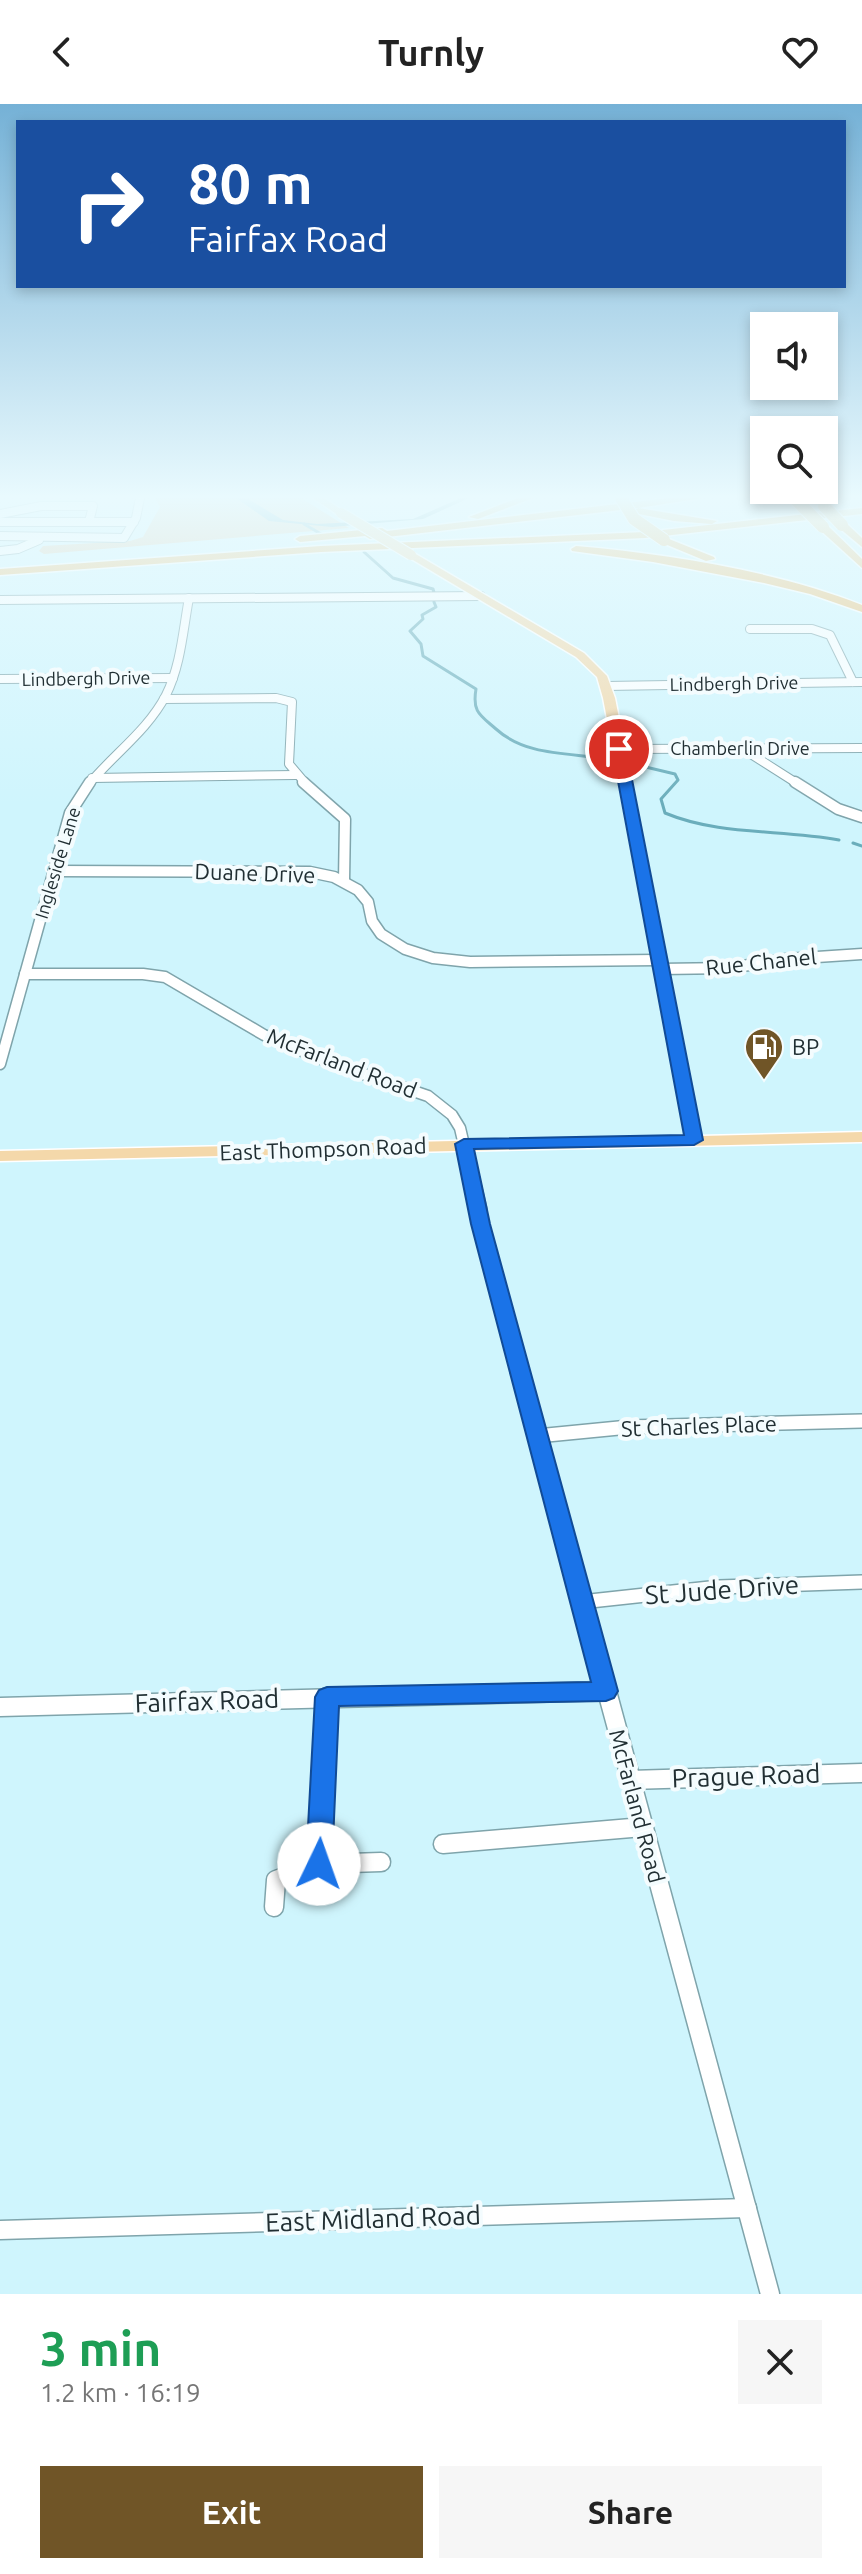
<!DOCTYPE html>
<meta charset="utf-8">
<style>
body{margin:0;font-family:Ubuntu,sans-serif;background:#f6f6f6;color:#222;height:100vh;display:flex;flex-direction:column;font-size:30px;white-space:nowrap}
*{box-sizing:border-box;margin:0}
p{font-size:26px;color:#767676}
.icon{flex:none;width:44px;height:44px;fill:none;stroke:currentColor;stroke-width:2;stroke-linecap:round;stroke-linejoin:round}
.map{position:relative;height:2190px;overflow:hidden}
.drawer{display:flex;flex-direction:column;background:#fff;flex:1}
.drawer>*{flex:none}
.guide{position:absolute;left:16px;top:16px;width:830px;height:168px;border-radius:0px;box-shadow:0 4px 12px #0003;background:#1a4fa0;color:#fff;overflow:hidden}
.fabs{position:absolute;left:750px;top:208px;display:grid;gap:16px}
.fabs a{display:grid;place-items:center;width:88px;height:88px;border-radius:0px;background:#fff;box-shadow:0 4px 12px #0003;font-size:40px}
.pin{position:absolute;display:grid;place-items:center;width:68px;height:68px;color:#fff;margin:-34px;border:4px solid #fff;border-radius:50%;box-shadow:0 2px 8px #0007}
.me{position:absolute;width:88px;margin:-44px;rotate:3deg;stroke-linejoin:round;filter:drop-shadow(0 0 6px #0008)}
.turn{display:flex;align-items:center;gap:28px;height:168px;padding:0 40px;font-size:36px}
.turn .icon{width:104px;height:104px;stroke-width:2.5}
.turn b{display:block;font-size:56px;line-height:68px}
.round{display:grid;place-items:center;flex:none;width:84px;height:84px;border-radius:0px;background:#f6f6f6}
.summary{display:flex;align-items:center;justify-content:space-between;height:136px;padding:0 40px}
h1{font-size:48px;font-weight:700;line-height:60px;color:#1e9e55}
.cta{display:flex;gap:16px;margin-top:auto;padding:16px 40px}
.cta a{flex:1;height:92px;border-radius:0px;background:#705527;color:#fff;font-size:32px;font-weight:700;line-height:92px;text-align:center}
.cta a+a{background:#f6f6f6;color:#222}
header{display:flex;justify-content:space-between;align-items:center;height:104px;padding:0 40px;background:#fff;font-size:36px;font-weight:700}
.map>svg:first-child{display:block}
</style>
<header><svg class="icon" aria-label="back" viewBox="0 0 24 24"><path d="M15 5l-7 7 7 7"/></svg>Turnly<svg class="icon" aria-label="heart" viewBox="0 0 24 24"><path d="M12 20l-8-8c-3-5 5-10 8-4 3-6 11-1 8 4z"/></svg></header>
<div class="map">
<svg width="862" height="2190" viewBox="0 0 862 2190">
<rect width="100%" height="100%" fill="#cff5fd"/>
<polygon fill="#e0caa9" points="155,394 301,394 349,424 44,450 39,447 43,442 130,437 143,433 160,403"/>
<polygon fill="#6aadbb" points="236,394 248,395 283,416 317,420 413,415 461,394 469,394 423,415 332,423 269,417"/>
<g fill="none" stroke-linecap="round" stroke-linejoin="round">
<g stroke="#6aadbb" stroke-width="3">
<polyline points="304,420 321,430"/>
<polyline points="364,448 393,474 433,485 435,492"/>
<path d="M434,498L436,503L422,511L423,515L410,527L421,540L423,552L476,585C472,608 480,611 496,625C528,654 574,648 614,656"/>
<path d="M629,659L675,670L678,676L661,695L665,709C720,732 781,725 839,736"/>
<polyline points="853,739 862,742"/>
</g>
<defs>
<g id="minor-far3">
<polyline points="0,410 41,402 93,402 89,418"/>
<polyline points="0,418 134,418"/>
<polyline points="0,432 124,434 136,414 140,394"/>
<polyline points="0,447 18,445 39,436"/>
<polyline points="0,496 481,492"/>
<polyline points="750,525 812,525 830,531 853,578"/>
<polyline points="0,575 173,574"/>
<polyline points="606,582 862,578"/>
<polyline points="164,595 276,594 292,598 289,660 306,680"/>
<polyline points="619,645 862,644"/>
<polyline points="743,645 798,680"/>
<polyline points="92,674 296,671"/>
<path d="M89,680C114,650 148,626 166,591C181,561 183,526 189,494"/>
</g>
<g id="minor-far2">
<polyline points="303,678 345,715 344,777"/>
<polyline points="795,678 838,705 862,713"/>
<polyline points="54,767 310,768 334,773 358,786 368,798 372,817 381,830 405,845 433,854 470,858 658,856"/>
<polyline points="660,865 730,864 787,855 862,850"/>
<polyline points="25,870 143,870 165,873 264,931 331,959 428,992 452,1011 460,1024 467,1054"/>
<polyline points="0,960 70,709 90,678"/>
</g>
<g id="minor-far1">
<polyline points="467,1052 480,1106 480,1120 595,1545"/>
<polyline points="537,1332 629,1323 862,1317"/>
<polyline points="581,1498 719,1483 862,1478"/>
</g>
<g id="minor">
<polyline points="595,1543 770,2190"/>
<polyline points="0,1603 606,1587"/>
<polyline points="630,1676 862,1669"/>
<polyline points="443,1740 643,1723"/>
<polyline points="319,1760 327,1593"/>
<polyline points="274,1803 276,1776 319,1760 381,1758"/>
<polyline points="0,2126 747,2104"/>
</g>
<g id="major">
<polygon points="313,394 324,394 346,409 338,411"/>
<polygon points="408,449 414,449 584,549 607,572 615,594 701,1032 862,1028 862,1038 0,1057 0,1047 686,1032 603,594 597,573 576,553 408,453"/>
</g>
<g id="highway">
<polygon points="518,394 533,394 478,415 469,413"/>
<polygon points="669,394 702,394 638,404 717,417 712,420 674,417 634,409 633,407 638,404 370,435 365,432 300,438 295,435 300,432 382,424 387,427"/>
<polygon points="862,404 862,410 645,434 321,448 0,471 0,465 321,442 645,428"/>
<polygon points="838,419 846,419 862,434 862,443 838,423"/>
<polygon points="819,421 827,421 862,455 862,464 819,425"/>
<polygon points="664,433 714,453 715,455 706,457 660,438 659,436"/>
<path d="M576,442C667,450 777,467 862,501V508L810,490L764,479L653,458L572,447L571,445Z"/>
</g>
</defs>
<use href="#minor-far3" stroke="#7fa4ab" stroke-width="10"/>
<use href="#minor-far2" stroke="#7fa4ab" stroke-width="13"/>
<use href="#minor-far1" stroke="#7fa4ab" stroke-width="16"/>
<use href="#minor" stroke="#7fa4ab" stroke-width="21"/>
<use href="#major" stroke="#fff" stroke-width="3"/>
<use href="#highway" stroke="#fff" stroke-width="3"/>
<use href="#minor-far3" stroke="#fff" stroke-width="8"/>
<use href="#minor-far2" stroke="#fff" stroke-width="10"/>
<use href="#minor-far1" stroke="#fff" stroke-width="13"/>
<use href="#minor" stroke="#fff" stroke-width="18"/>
<use href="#major" fill="#f4d8aa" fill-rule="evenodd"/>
<use href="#highway" fill="#ecbe72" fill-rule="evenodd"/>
<defs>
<polyline id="major-bridge" points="341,409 411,451"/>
<g id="highway-bridge">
<polyline points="621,394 634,415 664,436"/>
<polyline points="794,394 823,423"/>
<polyline points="824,402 842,421"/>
</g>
</defs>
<use href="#major-bridge" stroke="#fff" stroke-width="12" stroke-linecap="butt"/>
<use href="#highway-bridge" stroke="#fff" stroke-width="14" stroke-linecap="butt"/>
<use href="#major-bridge" stroke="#f4d8aa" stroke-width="10"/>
<use href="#highway-bridge" stroke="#ecbe72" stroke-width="12"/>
</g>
<linearGradient id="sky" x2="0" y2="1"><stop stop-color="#75b1d6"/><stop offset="0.56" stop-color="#e9fafe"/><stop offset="1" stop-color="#e9fafe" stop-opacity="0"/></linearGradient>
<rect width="862" height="701" fill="url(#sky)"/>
<polygon fill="#1a73e8" stroke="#114b97" stroke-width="2" points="619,641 626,645 703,1036 694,1041 474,1045 490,1120 618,1587 614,1594 606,1597 339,1602 332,1760 328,1768 319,1771 310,1768 306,1760 315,1593 319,1586 327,1583 591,1578 471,1120 455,1040 464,1035 684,1031 612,645"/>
<defs>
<symbol id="fuel-pin" viewBox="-11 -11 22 30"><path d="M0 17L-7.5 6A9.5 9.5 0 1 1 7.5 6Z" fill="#705527" stroke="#f4fcfe"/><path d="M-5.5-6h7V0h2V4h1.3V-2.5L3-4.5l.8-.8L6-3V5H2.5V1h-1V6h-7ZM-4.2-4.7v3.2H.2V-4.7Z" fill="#fff"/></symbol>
</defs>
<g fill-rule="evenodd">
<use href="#fuel-pin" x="742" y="921" width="44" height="60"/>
</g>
<g text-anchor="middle" stroke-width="8" stroke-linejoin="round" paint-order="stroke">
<g font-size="18" fill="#212f33" stroke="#f4fcfe">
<text transform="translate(86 575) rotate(-1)" y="6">Lindbergh Drive</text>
<text transform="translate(734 580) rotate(-1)" y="6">Lindbergh Drive</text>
<text x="740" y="651">Chamberlin Drive</text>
<text transform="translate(58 759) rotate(-73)" y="6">Ingleside Lane</text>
</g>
<g font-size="22" fill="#212f33" stroke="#f4fcfe">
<text transform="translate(255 769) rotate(2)" y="8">Duane Drive</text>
<text transform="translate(761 858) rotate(-6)" y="8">Rue Chanel</text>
<text transform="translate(342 959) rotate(21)" y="8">McFarland Road</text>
<text transform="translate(323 1045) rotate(-2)" y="8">East Thompson Road</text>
<text transform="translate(699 1322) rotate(-2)" y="8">St Charles Place</text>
<text transform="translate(637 1702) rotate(75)" y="8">McFarland Road</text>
</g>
<g font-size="22" fill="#212f33" stroke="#f4fcfe" text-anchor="start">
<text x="792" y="951">BP</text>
</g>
<g font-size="26" fill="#212f33" stroke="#f4fcfe">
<text transform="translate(722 1486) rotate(-4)" y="9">St Jude Drive</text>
<text transform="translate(207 1597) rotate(-2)" y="9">Fairfax Road</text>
<text transform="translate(746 1672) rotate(-2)" y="9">Prague Road</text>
<text transform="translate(373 2115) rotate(-2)" y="9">East Midland Road</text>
</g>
</g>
</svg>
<div class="fabs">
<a><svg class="icon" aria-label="sound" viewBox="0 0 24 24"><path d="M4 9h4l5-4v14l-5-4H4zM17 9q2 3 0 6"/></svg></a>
<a><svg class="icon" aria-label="search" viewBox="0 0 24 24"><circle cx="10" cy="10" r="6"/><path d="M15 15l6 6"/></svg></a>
</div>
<div class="pin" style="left:619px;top:645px;background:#d93025"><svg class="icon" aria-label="arrive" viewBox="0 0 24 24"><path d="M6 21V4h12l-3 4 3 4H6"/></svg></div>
<svg class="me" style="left:319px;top:1760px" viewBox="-20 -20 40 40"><circle r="19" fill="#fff"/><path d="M0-13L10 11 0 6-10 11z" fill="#1a73e8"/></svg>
<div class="guide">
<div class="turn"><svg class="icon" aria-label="right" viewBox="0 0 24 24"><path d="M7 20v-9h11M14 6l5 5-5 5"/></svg><div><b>80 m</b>Fairfax Road</div></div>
</div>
</div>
<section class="drawer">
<div class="summary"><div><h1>3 min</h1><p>1.2 km · 16:19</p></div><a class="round"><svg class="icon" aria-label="close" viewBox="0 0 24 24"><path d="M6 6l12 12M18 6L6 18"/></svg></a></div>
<div class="cta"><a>Exit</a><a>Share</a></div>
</section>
